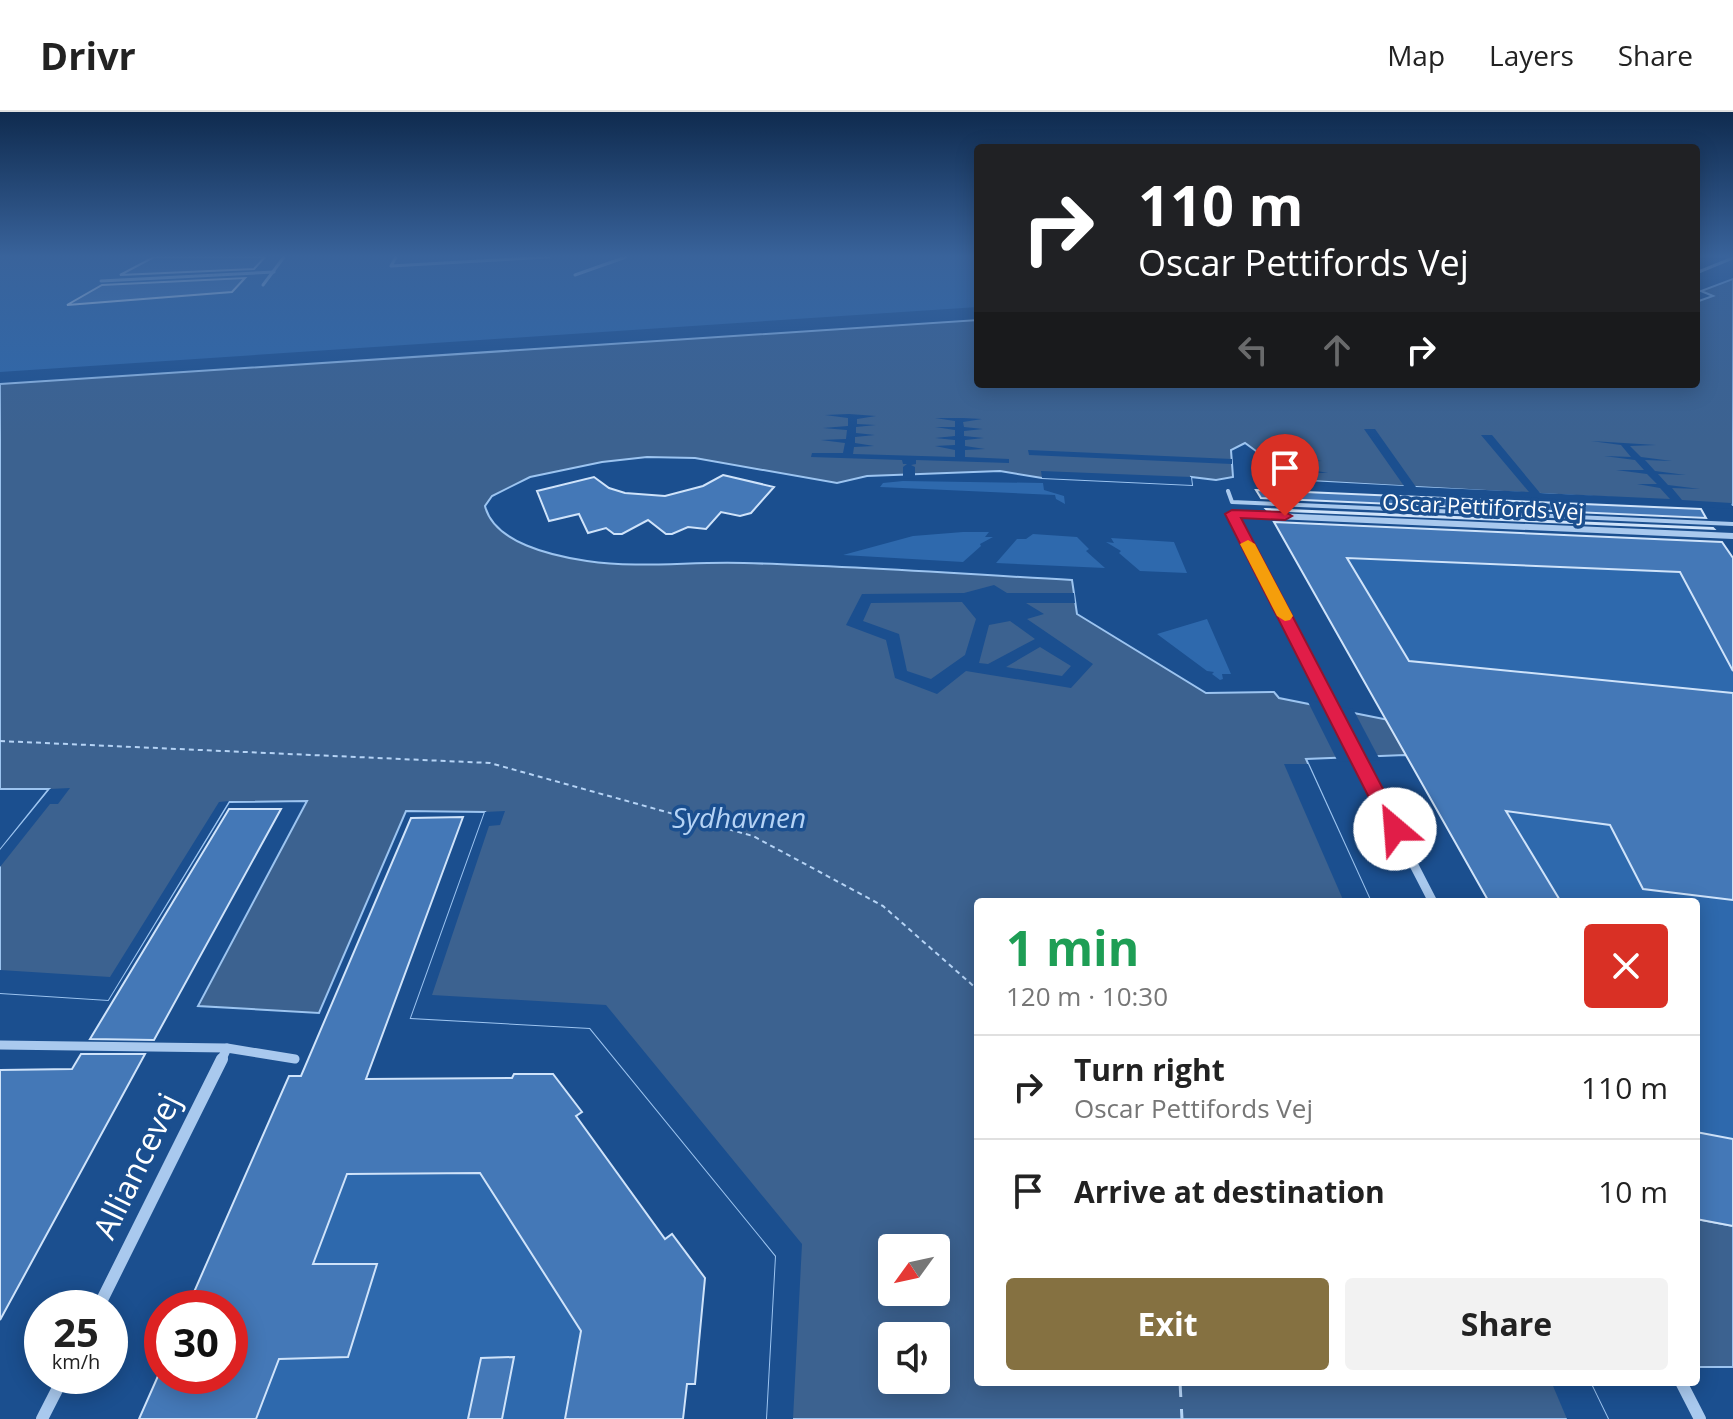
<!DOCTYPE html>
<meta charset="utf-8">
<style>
body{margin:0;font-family:"Open Sans",sans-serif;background:#f2f2f2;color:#222;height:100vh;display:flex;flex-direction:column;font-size:30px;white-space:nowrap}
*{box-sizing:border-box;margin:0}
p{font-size:26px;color:#767676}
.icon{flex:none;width:44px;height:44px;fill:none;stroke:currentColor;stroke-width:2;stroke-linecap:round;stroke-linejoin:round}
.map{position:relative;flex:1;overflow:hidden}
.side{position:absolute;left:974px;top:786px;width:726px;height:488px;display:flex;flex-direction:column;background:#fff;border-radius:8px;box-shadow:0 4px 20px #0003}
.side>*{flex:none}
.guide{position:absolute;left:974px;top:32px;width:726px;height:244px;border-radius:8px;box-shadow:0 4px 20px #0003;background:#202124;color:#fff;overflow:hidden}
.needle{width:52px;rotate:237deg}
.tools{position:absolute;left:878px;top:1122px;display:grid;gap:16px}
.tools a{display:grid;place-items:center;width:72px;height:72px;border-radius:8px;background:#fff;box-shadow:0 4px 20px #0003;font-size:40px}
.speed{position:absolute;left:24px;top:1178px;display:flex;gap:16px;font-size:40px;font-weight:700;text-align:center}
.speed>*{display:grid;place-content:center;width:104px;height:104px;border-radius:50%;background:#fff;box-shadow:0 4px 20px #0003;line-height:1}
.speed small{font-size:20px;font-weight:400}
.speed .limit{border:12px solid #d22;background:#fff;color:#111}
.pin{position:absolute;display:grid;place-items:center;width:68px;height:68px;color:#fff;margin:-82px -34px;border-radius:50% 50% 50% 0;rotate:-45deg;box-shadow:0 0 8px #0007}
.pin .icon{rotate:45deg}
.me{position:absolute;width:88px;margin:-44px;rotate:333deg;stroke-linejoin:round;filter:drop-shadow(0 0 6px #0008)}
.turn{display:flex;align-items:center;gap:28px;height:168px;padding:0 32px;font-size:36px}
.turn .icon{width:104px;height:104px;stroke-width:2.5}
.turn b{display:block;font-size:56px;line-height:68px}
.lanes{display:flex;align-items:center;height:76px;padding:0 32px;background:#0003;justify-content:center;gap:40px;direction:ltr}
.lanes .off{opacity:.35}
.round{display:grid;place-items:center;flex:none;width:84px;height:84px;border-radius:8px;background:#f2f2f2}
.head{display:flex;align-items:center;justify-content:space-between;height:136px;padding:0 32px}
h1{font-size:48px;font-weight:700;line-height:60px;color:#1e9e55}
.action{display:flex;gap:16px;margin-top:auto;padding:16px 32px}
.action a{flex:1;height:92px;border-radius:8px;background:#857141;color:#fff;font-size:32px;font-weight:700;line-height:92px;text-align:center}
.action a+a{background:#f2f2f2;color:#222}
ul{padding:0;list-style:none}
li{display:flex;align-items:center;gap:24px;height:104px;padding:0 32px;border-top:2px solid #e0e0e0}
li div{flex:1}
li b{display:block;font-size:30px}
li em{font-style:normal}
header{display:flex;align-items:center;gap:48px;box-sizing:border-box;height:112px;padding:0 40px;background:#fff;border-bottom:2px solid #e0e0e0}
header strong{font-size:38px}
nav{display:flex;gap:44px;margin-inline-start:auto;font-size:28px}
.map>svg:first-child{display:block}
</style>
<header>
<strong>Drivr</strong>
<nav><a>Map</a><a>Layers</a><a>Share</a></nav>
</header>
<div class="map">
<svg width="1733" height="1307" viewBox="0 0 1733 1307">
<rect width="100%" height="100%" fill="#1b4f8f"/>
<g fill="#2e69ad">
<polygon points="0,145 978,145 978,195 0,260"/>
<polygon points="903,369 1043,371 1044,378 1064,384 1065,392 1056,387 1055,383 880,375 883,371"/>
<polygon points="963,420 989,420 985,425 993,425 980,432 981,434 963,450 843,443 913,424"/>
<polygon points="1033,422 1077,425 1089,437 1086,439 1105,456 996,451 1017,427 1026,427"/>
<polygon points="1111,426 1174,430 1187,461 1140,459 1119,441 1121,439 1106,430 1114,431"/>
<polygon points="1347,446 1648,459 1682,453 1718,532 1724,533 1733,549 1733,581 1401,550"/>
<polygon points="1207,507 1231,562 1222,562 1223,567 1220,568 1212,562 1214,560 1207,559 1157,522"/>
<polygon points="1491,697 1733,729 1733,1027 1696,1020 1696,790 1561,790 1525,731"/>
<polygon points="480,1061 581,1219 565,1307 256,1307 347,1062"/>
</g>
<g fill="#3c6290" stroke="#9cc4f0" stroke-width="2" fill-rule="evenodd">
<path d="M1733,167V393L1294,368L1261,360L1256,339L1245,331L1231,338L1233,365L1216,368L1191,365L1192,373L1042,366L1000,359L867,364L837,371L695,346L647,345L602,350L530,365L492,384L485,394C494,431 553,444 587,449C640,457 691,449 744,451C853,454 963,462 1072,468L1077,502L1206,581L1274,580L1279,586L1733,677L1405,643L1306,647L1371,790H978V1270H1590L1608,1307H767L776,1144L590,916L411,906L485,700L406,699L319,901L198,894L307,689L229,690L108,888L0,881V738L49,677H0V272L978,208V272H1696V190L1713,184L1701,179ZM892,1136H936V1180H892ZM892,1224H936V1268H892Z"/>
<polygon points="1696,1107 1733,1114 1733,1255 1696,1255"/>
</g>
<g fill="#1b4f8f" fill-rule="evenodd">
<polygon points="849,302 876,304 857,307 857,312 876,313 856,315 856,321 875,323 855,325 855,331 874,334 854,335 853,342 955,345 955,338 935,334 955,333 955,328 935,326 955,324 955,318 935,315 955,315 955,309 935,306 963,306 982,307 963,310 964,315 983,317 964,319 964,324 984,326 965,328 965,334 985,337 965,338 965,345 1009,347 1009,351 916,348 916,352 911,353 915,355 915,366 903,367 903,355 907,352 903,352 902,348 811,345 812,341 843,341 845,331 821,328 846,327 847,318 823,316 848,314 848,306 825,303"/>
<polygon points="1364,317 1375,317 1416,375 1529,380 1481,323 1492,323 1540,381 1670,387 1660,376 1637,372 1657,372 1647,362 1616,358 1644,358 1635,348 1604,344 1631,345 1621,333 1591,329 1656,333 1630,334 1641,345 1672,349 1645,348 1655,359 1686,363 1658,362 1668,373 1700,377 1672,376 1682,388 1731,391 1733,397 1293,372 1262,364 1261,360 1303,369 1286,328 1295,329 1300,346 1322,349 1302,350 1306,357 1328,361 1307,361 1308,369 1404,374"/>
<polygon points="1028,338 1232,347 1232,352 1029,343"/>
<polygon points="1041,359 1191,365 1192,373 1042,366"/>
<path d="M994,473L1007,481H1074L1075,491H1026L1044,502L1027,507L1093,552L1071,576L966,559L937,582L895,566L886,528L846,513L862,482L964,481ZM962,490L976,507L965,543L931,567L907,559L899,522L863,509L871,491ZM1010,509L1035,527L988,552L979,551L989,513ZM1040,535L1071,554L1062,564L1006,555Z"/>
<polygon points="1307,588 1353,597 1380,648 1338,650"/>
<polygon points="1284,652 1308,652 1371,790 1344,790"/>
<polygon points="70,676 58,692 50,692 0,755 0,738 50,677"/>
<polygon points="229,689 108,888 0,881 0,858 110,865 219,690"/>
<polygon points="505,699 500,713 489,714 432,883 606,893 802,1132 793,1307 767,1307 776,1144 590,916 411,906 485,700"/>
<polygon points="1553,1274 1592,1274 1608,1307 1567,1307"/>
</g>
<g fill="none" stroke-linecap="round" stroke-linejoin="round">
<polyline stroke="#b5d3f5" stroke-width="2" stroke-dasharray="5 4" stroke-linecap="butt" points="0,629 490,651 753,724 883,794 978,878"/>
<polyline stroke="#b5d3f5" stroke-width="3" stroke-dasharray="15 12" stroke-linecap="butt" points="1180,1270 1182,1307"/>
</g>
<g fill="#4478b7" stroke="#cfe3fa" stroke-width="2">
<polygon points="154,145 265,145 254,157 120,163"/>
<polygon points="245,166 232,180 67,193 102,173"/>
<polygon points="723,363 774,375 751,401 740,404 721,400 706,417 688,415 672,422 666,422 648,408 622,422 614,422 606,416 588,421 579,402 549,409 537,379 594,365 609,376 625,381 665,384 703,374"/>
<polygon points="1256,378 1701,397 1706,406 1261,386"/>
<polygon points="1266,397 1713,416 1714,417 1267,398"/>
<polygon points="1274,410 1722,430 1733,446 1733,559 1680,460 1347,446 1409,549 1733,581 1733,788 1643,777 1610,713 1506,699 1561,790 1489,790"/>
<polygon points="229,697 281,697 154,928 90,927"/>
<polygon points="463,705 366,967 512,966 514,962 553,962 582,1000 576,1004 665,1127 672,1122 705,1166 695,1272 687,1272 683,1307 565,1307 581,1219 480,1061 347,1062 313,1152 377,1152 348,1245 279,1247 256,1307 139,1307 158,1264 230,1264 230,1196 187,1196 289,964 301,964 411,706"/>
<polygon points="81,942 145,942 0,1208 0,958 72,957"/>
<polygon points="1696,1020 1733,1027 1733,1114 1696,1107"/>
<polygon points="514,1245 502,1307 468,1307 481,1246"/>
</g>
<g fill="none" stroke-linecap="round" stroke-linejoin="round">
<g stroke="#a9c9ee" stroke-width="3">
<polyline points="396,145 391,154 549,145"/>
<polyline points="1696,161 1733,146"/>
<polyline points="575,163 626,145"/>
<polyline points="101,169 274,160"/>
<polyline points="263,173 284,145"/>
</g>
<polyline stroke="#a9c9ee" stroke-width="4" points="1228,379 1232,390 1733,412"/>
<polyline stroke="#a9c9ee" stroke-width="6" points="1257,450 1232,402 1733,424"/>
<polyline stroke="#a9c9ee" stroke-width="7" points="1256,448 1370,668"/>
<g stroke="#a9c9ee" stroke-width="9">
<polyline points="1369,666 1433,790"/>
<polyline points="0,933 227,936 295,947"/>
<polyline points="221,949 227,936"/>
</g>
<g stroke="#a9c9ee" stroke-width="12">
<polyline points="98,1196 222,947"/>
<polyline points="1681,1270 1700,1307"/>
<polyline points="42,1307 64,1264"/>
</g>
</g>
<linearGradient id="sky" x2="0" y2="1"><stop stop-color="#0f2b4f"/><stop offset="0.44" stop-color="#39639b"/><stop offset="1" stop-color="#39639b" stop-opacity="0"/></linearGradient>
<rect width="1733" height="328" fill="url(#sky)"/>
<polygon fill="#e11d48" stroke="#92132f" stroke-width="2" points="1232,398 1285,400 1292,404 1285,408 1241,406 1404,717 1402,722 1388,722 1385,717 1225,402"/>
<polygon fill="#f59e0b" points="1248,428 1255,432 1293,504 1290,508 1285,509 1277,504 1240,432"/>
<g text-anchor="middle" stroke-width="7" stroke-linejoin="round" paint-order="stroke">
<g font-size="22" fill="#fff" stroke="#1b4f8f">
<text transform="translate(1483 395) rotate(3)" y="8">Oscar Pettifords Vej</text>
</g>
<g font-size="28" font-style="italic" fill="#b5d3f5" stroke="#1b4f8f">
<text x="739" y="716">Sydhavnen</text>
</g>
<g font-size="32" fill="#fff" stroke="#1b4f8f">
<text transform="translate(137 1054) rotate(-64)" y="11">Alliancevej</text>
</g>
</g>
</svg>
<div class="tools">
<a><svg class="needle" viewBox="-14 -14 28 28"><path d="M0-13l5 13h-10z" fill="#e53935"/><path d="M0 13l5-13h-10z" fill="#767676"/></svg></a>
<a><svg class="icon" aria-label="sound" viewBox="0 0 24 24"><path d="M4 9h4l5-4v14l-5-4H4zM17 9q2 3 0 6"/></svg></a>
</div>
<div class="speed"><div>25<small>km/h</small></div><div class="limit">30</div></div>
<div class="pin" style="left:1285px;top:404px;background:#d93025"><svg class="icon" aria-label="arrive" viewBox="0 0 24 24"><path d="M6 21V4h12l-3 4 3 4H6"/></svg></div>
<svg class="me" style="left:1395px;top:717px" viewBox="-20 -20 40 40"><circle r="19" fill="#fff"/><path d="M0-13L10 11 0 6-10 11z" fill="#e11d48"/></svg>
<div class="guide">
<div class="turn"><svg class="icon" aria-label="right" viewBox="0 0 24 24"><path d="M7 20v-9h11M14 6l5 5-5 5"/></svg><div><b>110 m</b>Oscar Pettifords Vej</div></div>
<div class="lanes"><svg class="icon off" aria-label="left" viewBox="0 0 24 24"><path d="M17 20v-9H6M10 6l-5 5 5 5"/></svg><svg class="icon off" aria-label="ahead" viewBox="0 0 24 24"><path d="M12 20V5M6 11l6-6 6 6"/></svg><svg class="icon" aria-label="right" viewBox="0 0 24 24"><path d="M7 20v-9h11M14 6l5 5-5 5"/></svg></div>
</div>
<section class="side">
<div class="head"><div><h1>1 min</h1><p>120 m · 10:30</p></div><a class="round" style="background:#d93025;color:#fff"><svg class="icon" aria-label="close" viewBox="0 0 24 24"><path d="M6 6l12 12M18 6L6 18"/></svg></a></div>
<ul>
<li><svg class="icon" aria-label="right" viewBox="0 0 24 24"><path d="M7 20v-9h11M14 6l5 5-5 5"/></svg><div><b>Turn right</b><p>Oscar Pettifords Vej</p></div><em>110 m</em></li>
<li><svg class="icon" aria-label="arrive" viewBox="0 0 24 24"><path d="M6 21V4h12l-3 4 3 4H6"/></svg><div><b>Arrive at destination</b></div><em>10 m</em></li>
</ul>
<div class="action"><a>Exit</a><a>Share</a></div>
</section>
</div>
